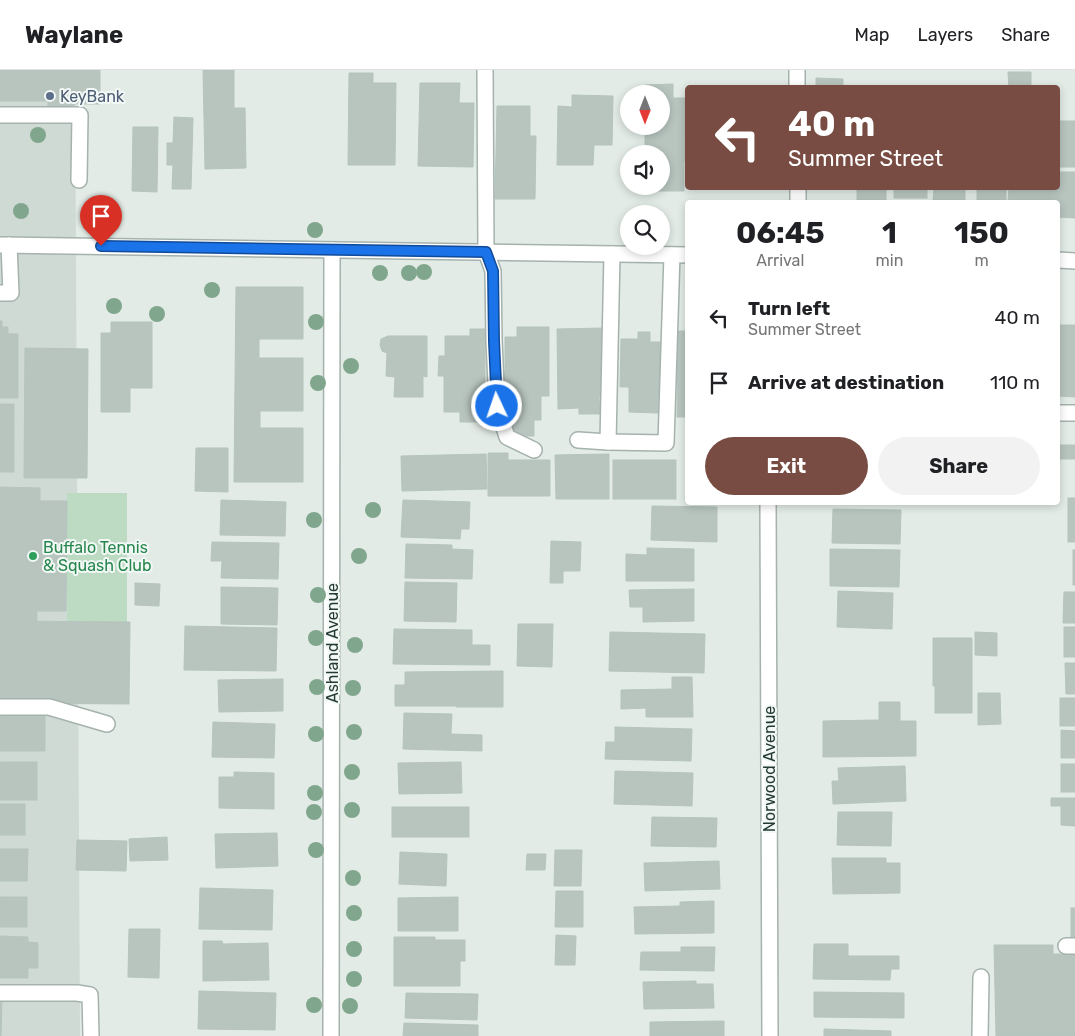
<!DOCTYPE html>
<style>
body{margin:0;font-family:Rubik,sans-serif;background:#f2f2f2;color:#202124;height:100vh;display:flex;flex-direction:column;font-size:19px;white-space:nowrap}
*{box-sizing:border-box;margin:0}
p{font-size:16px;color:#757577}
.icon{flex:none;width:28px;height:28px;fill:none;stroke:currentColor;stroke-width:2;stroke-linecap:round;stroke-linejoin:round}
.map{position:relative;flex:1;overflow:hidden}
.panel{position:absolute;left:685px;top:130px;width:375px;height:305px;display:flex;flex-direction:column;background:#fff;border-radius:5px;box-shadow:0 2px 8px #0003}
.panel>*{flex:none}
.guide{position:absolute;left:685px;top:15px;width:375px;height:105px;border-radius:5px;box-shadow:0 2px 8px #0003;background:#784c42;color:#fff;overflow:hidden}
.needle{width:32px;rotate:180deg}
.tools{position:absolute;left:620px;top:15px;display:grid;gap:10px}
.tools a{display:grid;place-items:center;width:50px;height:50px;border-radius:50%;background:#fff;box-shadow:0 2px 8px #0003;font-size:25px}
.pin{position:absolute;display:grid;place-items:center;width:42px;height:42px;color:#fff;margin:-51px -21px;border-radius:50% 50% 50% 0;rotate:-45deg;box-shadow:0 0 5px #0007}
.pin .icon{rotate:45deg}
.me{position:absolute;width:55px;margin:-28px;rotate:357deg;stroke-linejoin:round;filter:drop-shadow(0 0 4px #0008)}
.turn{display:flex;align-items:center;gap:18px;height:105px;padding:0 20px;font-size:22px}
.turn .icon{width:65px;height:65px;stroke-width:2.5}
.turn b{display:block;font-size:35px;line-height:42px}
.eta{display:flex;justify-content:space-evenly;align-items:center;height:85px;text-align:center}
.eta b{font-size:30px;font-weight:700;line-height:35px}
.cta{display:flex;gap:10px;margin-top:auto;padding:10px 20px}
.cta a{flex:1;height:58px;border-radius:30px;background:#784c42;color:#fff;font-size:20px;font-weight:700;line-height:58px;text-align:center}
.cta a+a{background:#f2f2f2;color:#202124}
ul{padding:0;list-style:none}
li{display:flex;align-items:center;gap:15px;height:65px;padding:0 20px}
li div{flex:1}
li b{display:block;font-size:19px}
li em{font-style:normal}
header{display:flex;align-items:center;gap:30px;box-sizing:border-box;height:70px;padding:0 25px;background:#fff;border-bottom:1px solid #e0e0e0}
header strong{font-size:24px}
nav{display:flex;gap:28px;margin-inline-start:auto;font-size:18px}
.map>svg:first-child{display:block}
</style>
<header>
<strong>Waylane</strong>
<nav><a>Map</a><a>Layers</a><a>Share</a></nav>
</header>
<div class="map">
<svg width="1075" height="966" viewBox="0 0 1075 966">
<rect width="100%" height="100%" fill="#e2ebe6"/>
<polygon fill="#d0dad5" points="0,0 75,0 80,966 0,966"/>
<rect fill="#bddac3" x="67" y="423" width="60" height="129"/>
<g fill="#b8c5bf" stroke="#b5c4bd">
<polygon points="0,0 100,0 100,34 74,34 74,53 48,52 48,31 0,31"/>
<polygon points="203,0 234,0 234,38 245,38 246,98 205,99"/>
<polygon points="1008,2 1031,2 1031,18 1009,18"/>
<polygon points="349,3 373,3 373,13 396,13 395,95 348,95"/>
<polygon points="816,8 843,9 843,18 816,18"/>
<polygon points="420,13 460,13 459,33 474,33 473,97 418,96"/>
<polygon points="673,14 673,28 685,28 685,67 688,67 688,91 684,91 684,121 656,121 656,116 661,116 661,84 645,84 645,56 661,56 661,24 645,24 645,15"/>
<polygon points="572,25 613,26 612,75 594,75 593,95 557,95 558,36 572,37"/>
<polygon points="497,36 530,36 530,66 536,66 535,129 495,129"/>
<polygon points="174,47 193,48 191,119 172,119 173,95 167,95 167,73 173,73"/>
<rect x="1058" y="51" width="17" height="46"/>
<polygon points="133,57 158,57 157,122 132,121"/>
<polygon points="1058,102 1075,102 1075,148 1058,147 1058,132 1008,132 1009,118 1058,118"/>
<rect x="857" y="118" width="29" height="14"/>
<rect x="894" y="118" width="33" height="10"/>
<polygon points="934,118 965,118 965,131 933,131"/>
<rect x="977" y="118" width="29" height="13"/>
<polygon points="236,217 303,217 303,269 259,269 259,288 303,288 303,341 260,341 260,358 303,358 303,412 234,412"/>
<polygon points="0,251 2,251 2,257 8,257 8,264 18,264 18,328 0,328"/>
<polygon points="111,252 152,252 152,318 130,318 130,342 101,342 101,263 111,263"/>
<polygon points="1058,255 1075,255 1075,327 1058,326"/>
<polygon points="517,257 549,257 549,326 541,326 541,350 534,350 534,366 512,366 512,337 505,337 505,324 498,318 498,307 505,301 505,267 517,267"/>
<polygon points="605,258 606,326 599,326 600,344 579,344 579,338 558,339 557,259"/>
<polygon points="470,259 485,259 485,352 460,352 460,342 444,342 444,306 438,306 439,286 445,286 445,266 470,266"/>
<polygon points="678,261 688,261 688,347 677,347"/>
<polygon points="638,262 650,262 650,272 666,272 666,326 658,326 658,343 629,342 629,317 620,317 621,269 638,269"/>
<polygon points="388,266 427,266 427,307 423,306 423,327 394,327 395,307 386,306 387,283 382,281 380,275 381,269"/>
<polygon points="25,278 88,279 87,408 24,408"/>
<rect x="0" y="334" width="14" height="68"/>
<rect x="1058" y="375" width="17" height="14"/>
<polygon points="196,378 228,378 228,422 195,421"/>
<polygon points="488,383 508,383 508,390 550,390 550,426 488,426"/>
<polygon points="486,384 487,419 402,421 401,386"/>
<polygon points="609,384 609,429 556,429 555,385"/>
<rect x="613" y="390" width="63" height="39"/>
<polygon points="0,417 40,418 40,431 67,431 66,541 37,541 37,552 0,551"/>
<rect x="1068" y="428" width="7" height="44"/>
<polygon points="221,430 286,432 285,466 220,465"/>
<polygon points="403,430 470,432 469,459 461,459 460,469 401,467"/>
<polygon points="652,436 717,437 717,472 651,470"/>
<polygon points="833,439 901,440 900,474 832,473"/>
<polygon points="551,471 581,472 580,501 563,501 563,513 550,513"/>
<polygon points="212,472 279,473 278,509 221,508 222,491 211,491"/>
<polygon points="406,474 452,475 452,479 473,480 472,509 405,508"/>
<polygon points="647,478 694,479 694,511 626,511 626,484 647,485"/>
<polygon points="830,479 900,480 899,517 830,516"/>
<rect x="1073" y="480" width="2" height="35"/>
<polygon points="405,512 457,513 456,552 404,551"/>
<polygon points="135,513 160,514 159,536 135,535"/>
<polygon points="221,517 278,518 277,555 221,554"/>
<polygon points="694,519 694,551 643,552 643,537 630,537 629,520"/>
<polygon points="838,521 893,523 892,559 837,557"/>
<polygon points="1064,522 1075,522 1075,553 1063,553"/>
<polygon points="0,551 130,552 129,634 0,633"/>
<polygon points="518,554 553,554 552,597 517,596"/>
<polygon points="185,556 277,558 276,601 184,600"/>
<rect x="1064" y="557" width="11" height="30"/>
<polygon points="394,559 472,560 472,575 490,575 490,595 393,594"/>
<polygon points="610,562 705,564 704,603 609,601"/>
<polygon points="975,562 997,563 997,586 975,585"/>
<polygon points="933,568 972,568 972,643 935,643 935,616 933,616"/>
<polygon points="1065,593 1075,593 1075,624 1066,624"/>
<polygon points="503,601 503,637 456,637 456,636 395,636 395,615 405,615 405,602"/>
<polygon points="672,607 692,607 693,647 646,647 646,638 621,639 621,620 672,619"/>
<polygon points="283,609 283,641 219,642 218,610"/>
<polygon points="978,623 1000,623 1001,654 978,655"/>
<rect x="1060" y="628" width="15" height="28"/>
<polygon points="879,632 900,632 900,651 916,651 916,686 823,687 823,651 879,650"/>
<polygon points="0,642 45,643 45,681 0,681"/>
<polygon points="404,643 452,644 451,664 482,665 482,681 403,679"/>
<polygon points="213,652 275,654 274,688 212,687"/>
<polygon points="615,657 692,659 691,691 605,689 606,672 615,672"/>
<polygon points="1061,660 1075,661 1075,688 1061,688"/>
<rect x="0" y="692" width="37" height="38"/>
<polygon points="461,692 462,723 399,724 398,693"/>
<rect x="1061" y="694" width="14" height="28"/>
<polygon points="905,696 906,731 833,734 832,711 839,711 838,698"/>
<polygon points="615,701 693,703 692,736 614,734"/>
<polygon points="234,702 274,703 274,739 219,738 219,707 234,707"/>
<polygon points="1051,728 1075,728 1075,756 1061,755 1061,736 1051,736"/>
<rect x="0" y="734" width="25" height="31"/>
<rect x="392" y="737" width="77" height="30"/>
<polygon points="838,742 892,742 891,776 837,775"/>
<polygon points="652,747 717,748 716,777 651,776"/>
<polygon points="277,763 278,796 216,798 215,764"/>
<polygon points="167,767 168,790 130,791 129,769"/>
<polygon points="77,770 127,771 126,801 76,800"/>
<polygon points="0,779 28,779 27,811 0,811"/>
<polygon points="555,780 582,780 581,816 554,816"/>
<polygon points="400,782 447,784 446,816 399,814"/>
<polygon points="527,784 546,784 545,800 526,800"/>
<polygon points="832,788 886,788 886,793 900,793 900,823 833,824"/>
<polygon points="719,791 720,819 645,821 644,793"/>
<polygon points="200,818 273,820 272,860 199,859"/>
<polygon points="556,821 583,821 583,857 555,857"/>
<rect x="0" y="827" width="27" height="30"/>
<polygon points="458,827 458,861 398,861 398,828"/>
<polygon points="714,831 714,863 635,864 634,837 680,836 680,832"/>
<rect x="1071" y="838" width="4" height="30"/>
<polygon points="129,859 160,859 159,908 128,907"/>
<polygon points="556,865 576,866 575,895 555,895"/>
<polygon points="0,866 28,867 28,872 38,873 38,898 28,898 28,908 0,908"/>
<polygon points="394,867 435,867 435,870 465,870 465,891 460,891 460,916 394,916"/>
<polygon points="203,871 222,871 223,874 268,873 269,910 203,911"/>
<polygon points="814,874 848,874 848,886 899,886 899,899 891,899 890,910 813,909"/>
<polygon points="994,875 1053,875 1053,884 1075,884 1075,966 996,966"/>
<polygon points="681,877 715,877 714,901 640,900 641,882 681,882"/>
<polygon points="696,911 696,914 713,914 714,938 644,939 643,912"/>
<polygon points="199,921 276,923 275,960 198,959"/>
<polygon points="814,922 904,923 904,948 814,947"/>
<polygon points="406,923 478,924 477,950 405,948"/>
<polygon points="0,928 2,928 1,966 0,966"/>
<polygon points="724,951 724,966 650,966 650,952"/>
<polygon points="404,953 478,955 478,966 403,966"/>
<polygon points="824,959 891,961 891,966 824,966"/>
</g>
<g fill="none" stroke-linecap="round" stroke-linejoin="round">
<defs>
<g id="minor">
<polyline points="485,0 486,182 493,201 494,271 497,336 507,367 534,380"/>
<polyline points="797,0 797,18"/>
<polyline points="0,45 80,45 79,110"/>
<polyline points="798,118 798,132"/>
<polyline points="0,175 688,185"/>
<polyline points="612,184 608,372 666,373 672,185"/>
<polyline points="1058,190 1075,191"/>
<polyline points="0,223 11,223 9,175"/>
<polyline points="1058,343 1075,343"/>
<polyline points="578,370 608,372"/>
<polyline points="768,432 770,966"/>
<polyline points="0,637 49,637 107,654"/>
<polyline points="1066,876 1075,876"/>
<polyline points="0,923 77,923 90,925 91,966"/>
<polyline points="331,966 332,180"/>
<polyline points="980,966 981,907"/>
</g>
</defs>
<use href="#minor" stroke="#a5b2ad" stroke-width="18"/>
<use href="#minor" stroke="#fff" stroke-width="15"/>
</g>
<g fill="#81a68e">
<circle cx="38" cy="65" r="8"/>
<circle cx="21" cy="141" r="8"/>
<circle cx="315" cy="160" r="8"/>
<circle cx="424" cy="202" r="8"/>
<circle cx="380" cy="203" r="8"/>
<circle cx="409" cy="203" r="8"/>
<circle cx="212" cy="220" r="8"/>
<circle cx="114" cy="236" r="8"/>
<circle cx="157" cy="244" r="8"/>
<circle cx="316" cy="252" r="8"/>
<circle cx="351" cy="296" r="8"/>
<circle cx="318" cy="313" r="8"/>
<circle cx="373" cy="440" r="8"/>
<circle cx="314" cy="450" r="8"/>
<circle cx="359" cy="486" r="8"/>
<circle cx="318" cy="525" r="8"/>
<circle cx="316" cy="568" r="8"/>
<circle cx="355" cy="575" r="8"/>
<circle cx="317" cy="617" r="8"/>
<circle cx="353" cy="618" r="8"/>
<circle cx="354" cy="662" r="8"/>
<circle cx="316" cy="664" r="8"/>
<circle cx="352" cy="702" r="8"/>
<circle cx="315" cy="723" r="8"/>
<circle cx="352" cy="740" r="8"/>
<circle cx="314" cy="742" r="8"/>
<circle cx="316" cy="780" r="8"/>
<circle cx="353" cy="808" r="8"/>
<circle cx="354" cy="843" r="8"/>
<circle cx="354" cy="879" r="8"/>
<circle cx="354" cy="909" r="8"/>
<circle cx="314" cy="935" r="8"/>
<circle cx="350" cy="936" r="8"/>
</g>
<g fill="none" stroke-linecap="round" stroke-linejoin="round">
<defs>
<polyline id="route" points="101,176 486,182 493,201 494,271 497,336"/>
</defs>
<use href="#route" stroke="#114b97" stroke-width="12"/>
<use href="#route" stroke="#1a73e8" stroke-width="9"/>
</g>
<circle fill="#5c6f8a" stroke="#f2f8f5" stroke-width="2" cx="50" cy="26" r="5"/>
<circle fill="#2e9e5b" stroke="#f2f8f5" stroke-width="2" cx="33" cy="486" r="5"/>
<g text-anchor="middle" stroke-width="4" stroke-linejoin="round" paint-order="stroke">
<g font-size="16" fill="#4e5e75" stroke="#f2f8f5" text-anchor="start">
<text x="60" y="32">KeyBank</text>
</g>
<g font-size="16" fill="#27864d" stroke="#f2f8f5" text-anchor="start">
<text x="43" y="483">Buffalo Tennis<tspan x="43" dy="18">&amp; Squash Club</tspan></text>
</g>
<g font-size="16" fill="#243a33" stroke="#f2f8f5">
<text transform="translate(332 573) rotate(-90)" y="6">Ashland Avenue</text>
<text transform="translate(769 699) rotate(-90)" y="6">Norwood Avenue</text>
</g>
</g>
</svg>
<div class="tools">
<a><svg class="needle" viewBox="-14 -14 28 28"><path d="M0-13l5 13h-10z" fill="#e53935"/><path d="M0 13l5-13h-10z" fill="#757577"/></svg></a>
<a><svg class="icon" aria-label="sound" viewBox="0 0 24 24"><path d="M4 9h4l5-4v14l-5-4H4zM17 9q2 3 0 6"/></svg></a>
<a><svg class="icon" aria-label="search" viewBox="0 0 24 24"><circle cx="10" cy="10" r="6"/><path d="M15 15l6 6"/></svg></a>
</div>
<div class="pin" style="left:101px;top:176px;background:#d93025"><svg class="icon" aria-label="arrive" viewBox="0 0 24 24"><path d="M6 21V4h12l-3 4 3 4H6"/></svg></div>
<svg class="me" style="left:497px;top:336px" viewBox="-20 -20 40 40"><circle r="17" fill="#1a73e8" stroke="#fff" stroke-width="3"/><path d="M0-11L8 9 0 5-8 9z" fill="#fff"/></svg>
<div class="guide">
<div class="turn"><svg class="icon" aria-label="left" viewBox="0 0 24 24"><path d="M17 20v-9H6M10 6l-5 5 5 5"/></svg><div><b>40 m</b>Summer Street</div></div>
</div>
<section class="panel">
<div class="eta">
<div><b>06:45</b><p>Arrival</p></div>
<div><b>1</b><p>min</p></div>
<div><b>150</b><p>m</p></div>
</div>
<ul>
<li><svg class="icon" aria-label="left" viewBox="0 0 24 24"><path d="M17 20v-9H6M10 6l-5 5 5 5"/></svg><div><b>Turn left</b><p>Summer Street</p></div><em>40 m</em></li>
<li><svg class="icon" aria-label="arrive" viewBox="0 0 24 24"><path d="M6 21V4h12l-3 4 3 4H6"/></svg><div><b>Arrive at destination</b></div><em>110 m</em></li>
</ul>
<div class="cta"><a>Exit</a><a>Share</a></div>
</section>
</div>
